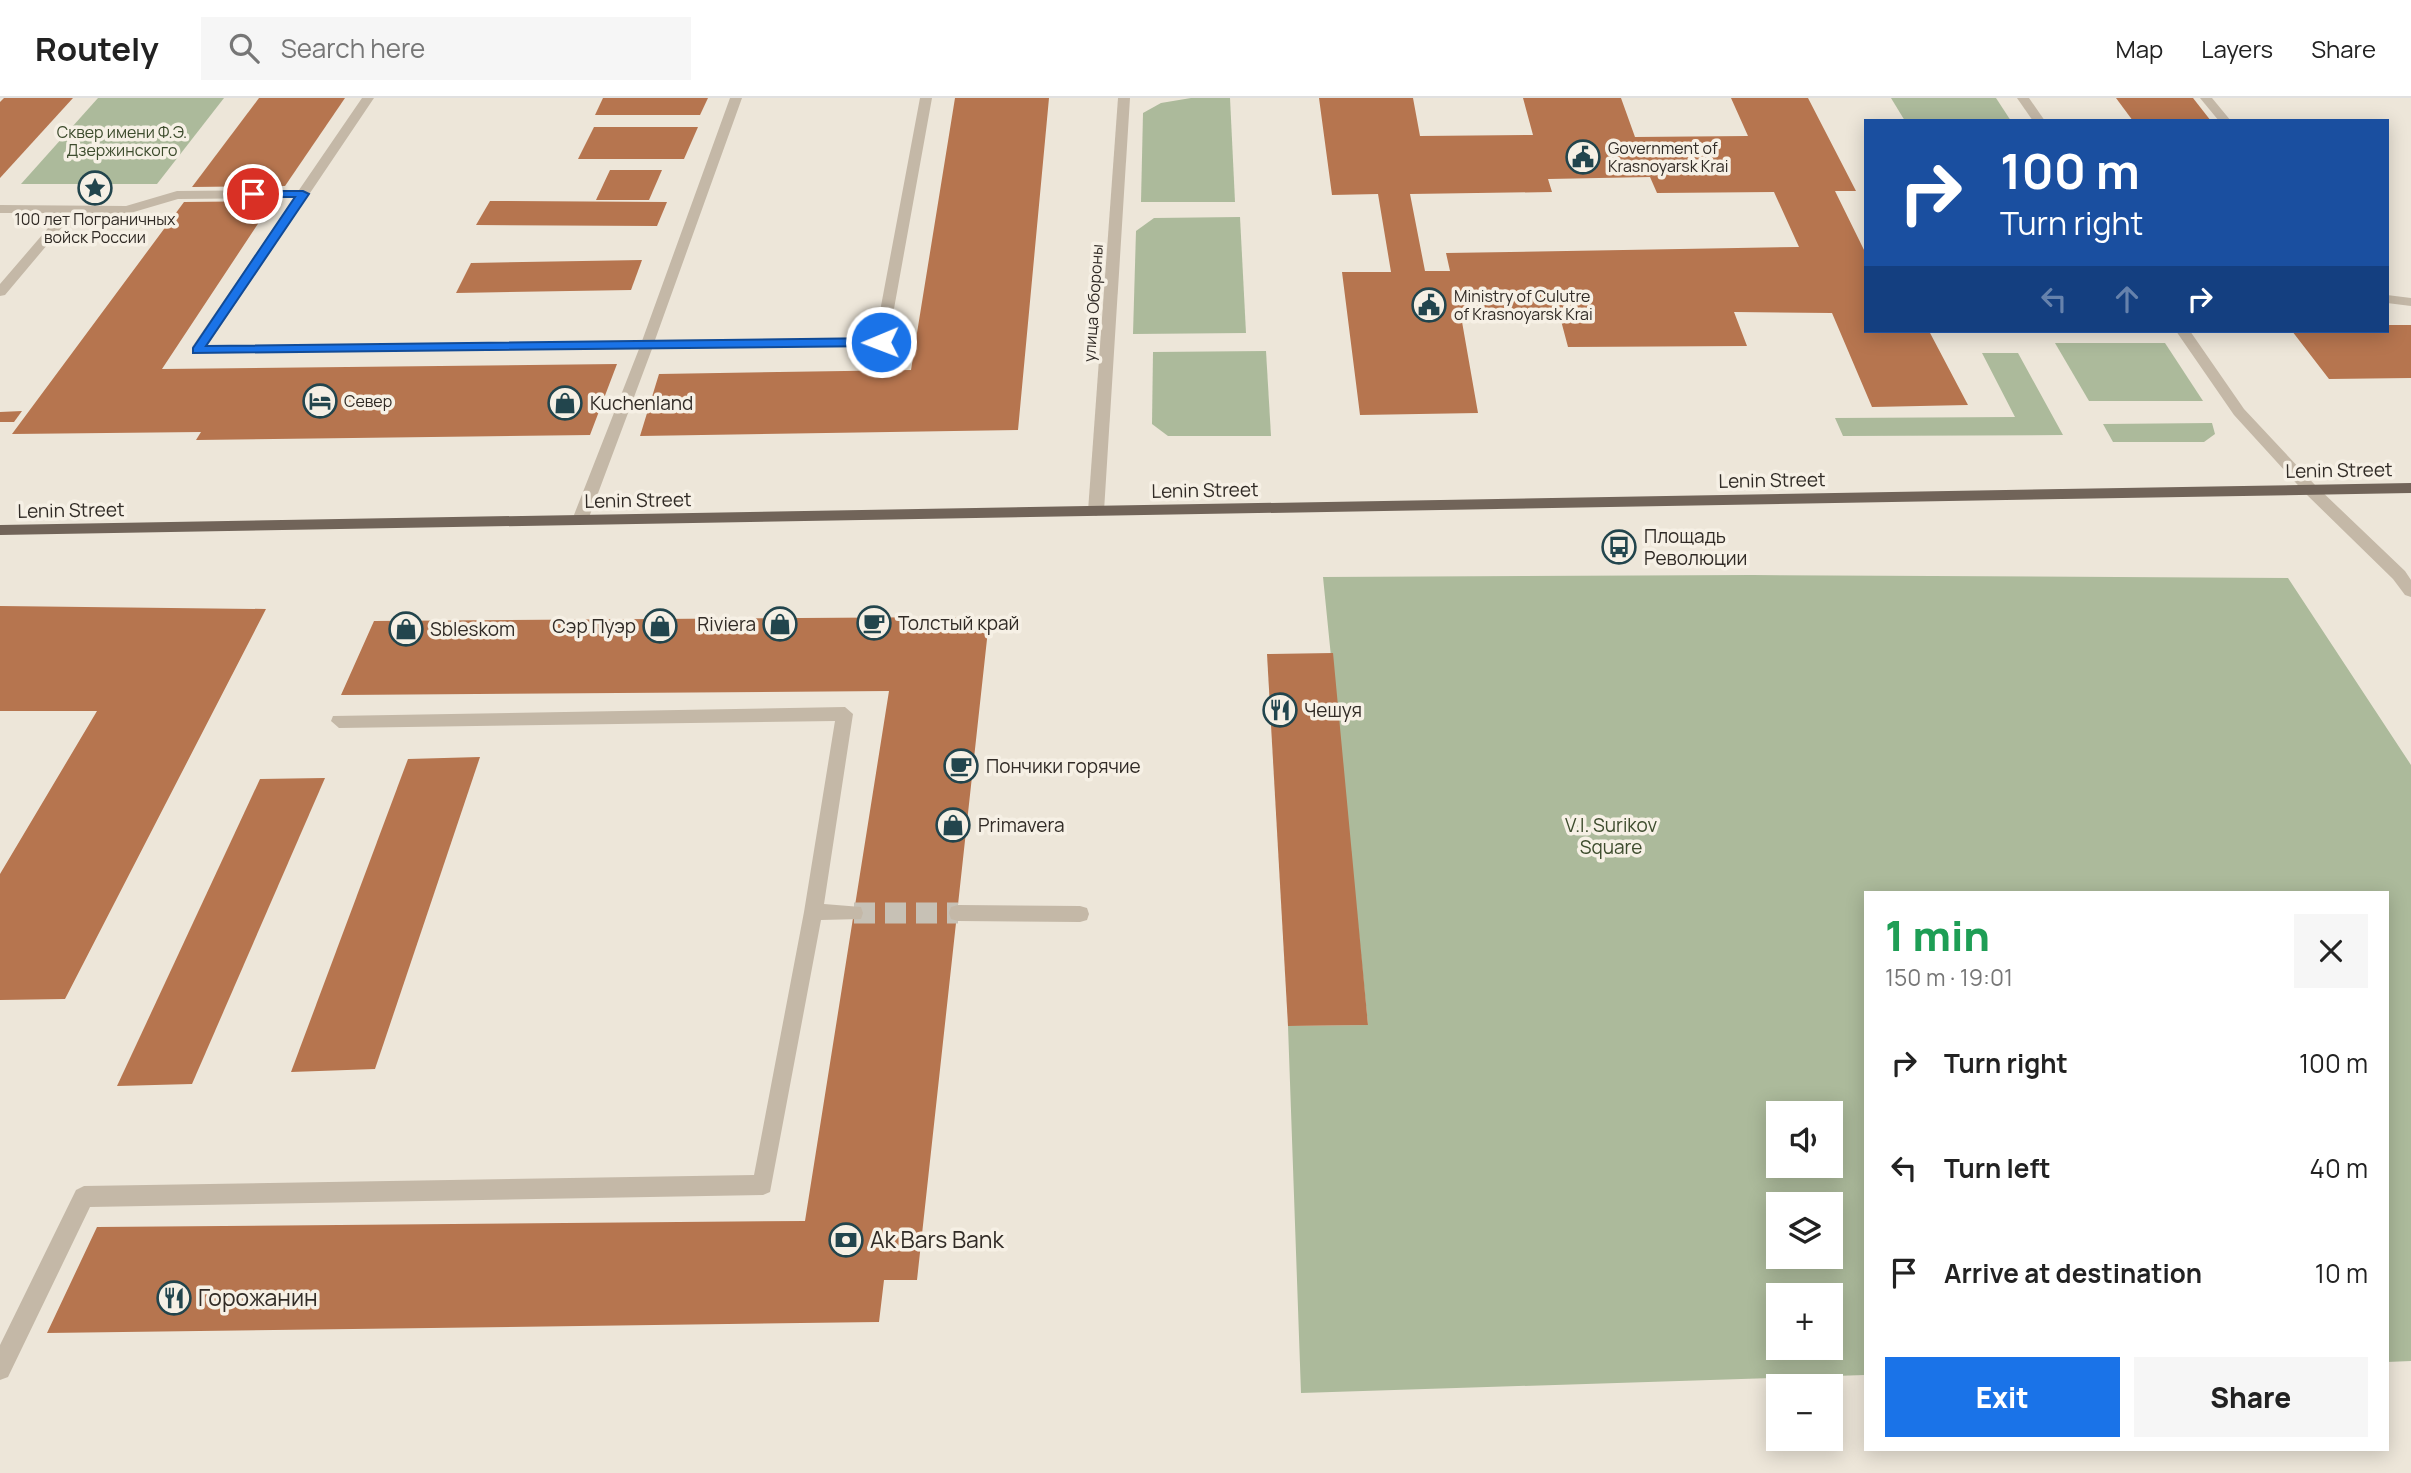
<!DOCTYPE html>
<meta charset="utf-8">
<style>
body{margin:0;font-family:Manrope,sans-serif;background:#f6f6f6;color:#222;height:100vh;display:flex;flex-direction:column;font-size:26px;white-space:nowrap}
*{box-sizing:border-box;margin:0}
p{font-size:23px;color:#767676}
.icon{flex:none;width:38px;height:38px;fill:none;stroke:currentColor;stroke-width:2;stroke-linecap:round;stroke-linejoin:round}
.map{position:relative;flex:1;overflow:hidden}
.side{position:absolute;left:1864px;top:793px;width:525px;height:560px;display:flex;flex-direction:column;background:#fff;border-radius:0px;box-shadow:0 4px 18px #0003}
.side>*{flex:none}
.top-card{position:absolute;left:1864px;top:21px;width:525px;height:214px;border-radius:0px;box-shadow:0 4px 18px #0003;background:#1a4fa0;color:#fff;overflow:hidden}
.controls{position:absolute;left:1766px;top:1003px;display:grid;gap:14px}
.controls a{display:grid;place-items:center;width:77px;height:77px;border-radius:0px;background:#fff;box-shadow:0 4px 18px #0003;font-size:35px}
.pin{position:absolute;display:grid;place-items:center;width:60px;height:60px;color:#fff;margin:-30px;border:4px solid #fff;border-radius:50%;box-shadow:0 2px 7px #0007}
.me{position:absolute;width:77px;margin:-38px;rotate:269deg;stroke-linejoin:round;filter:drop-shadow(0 0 5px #0008)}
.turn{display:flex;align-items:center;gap:24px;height:147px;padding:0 21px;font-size:32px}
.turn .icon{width:91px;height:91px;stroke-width:2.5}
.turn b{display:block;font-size:49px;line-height:60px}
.lanes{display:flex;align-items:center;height:66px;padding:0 21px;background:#0003;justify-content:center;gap:35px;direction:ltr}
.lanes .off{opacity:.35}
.round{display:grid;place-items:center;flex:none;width:74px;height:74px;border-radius:0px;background:#f6f6f6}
.headline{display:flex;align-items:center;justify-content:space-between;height:119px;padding:0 21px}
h1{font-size:42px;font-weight:800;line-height:52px;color:#1e9e55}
.action{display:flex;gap:14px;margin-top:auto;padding:14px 21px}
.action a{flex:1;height:80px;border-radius:0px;background:#1a73e8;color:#fff;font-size:28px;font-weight:800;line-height:80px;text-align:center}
.action a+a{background:#f6f6f6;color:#222}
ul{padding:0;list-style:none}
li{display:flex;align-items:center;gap:21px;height:105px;padding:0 21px}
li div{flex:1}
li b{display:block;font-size:26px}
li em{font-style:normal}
header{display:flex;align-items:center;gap:42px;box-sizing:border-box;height:98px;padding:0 35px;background:#fff;border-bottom:2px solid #e0e0e0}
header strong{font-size:33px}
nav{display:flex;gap:38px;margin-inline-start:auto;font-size:24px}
.search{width:490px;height:63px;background:#f6f6f6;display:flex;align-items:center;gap:18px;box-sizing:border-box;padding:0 24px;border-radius:0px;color:#767676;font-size:26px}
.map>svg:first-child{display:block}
</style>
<header>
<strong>Routely</strong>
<div class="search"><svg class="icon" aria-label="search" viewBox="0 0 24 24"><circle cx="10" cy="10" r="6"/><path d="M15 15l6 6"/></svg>Search here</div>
<nav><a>Map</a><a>Layers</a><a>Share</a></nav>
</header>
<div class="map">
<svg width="2411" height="1375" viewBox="0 0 2411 1375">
<rect width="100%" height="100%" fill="#ede6d9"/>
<g fill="#acba9b" fill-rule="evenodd">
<polygon points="98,0 224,0 157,86 21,86"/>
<polygon points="1191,0 1230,0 1235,104 1141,104 1143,15 1161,5"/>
<polygon points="1891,0 1996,0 2011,23 1905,23"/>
<polygon points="1240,119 1246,235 1133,236 1136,133 1154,120"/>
<polygon points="2055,245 2165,245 2203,303 2089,303"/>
<polygon points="1266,253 1271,338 1168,338 1152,326 1153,254"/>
<polygon points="1982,255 2018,255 2063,337 1843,338 1835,320 2015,319"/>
<polygon points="2212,325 2215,336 2204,344 2113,344 2103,326"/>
<path d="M1752,477L2288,480L2411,667V1263L2387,1264V794H1866L1865,1277L1301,1295L1288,928L1368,927L1323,479ZM1778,1015H1830V1068H1778ZM1778,1106H1830V1158H1778ZM1778,1197H1830V1250H1778Z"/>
</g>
<g fill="#b6754f" fill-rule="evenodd">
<polygon points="4,0 73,0 0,80 0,4"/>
<polygon points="259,0 345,0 285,88 192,89"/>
<polygon points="603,0 708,0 700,17 595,17"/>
<polygon points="955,0 1049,0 1018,332 640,338 659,276 911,272"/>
<path d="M1319,0H1413L1420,38L1533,37L1523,0H1621L1635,39L1748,38L1731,0H1808L1856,93H1835L1866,156V233H1929L1968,307L1872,309L1832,215L1734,214L1747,248L1568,249L1559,215L1461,218L1478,315L1360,317L1342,174H1391L1378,96L1332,97ZM1650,79L1657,95L1774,94L1799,149L1446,155L1450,173H1425L1410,96L1552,94L1548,81Z"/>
<polygon points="2116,0 2193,0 2211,23 2133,23"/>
<polygon points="594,29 698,29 684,61 578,61"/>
<polygon points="610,72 662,72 649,102 596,102"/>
<polygon points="273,103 162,271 617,266 590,337 196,342 201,334 12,336 184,104"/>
<polygon points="490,103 667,104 657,128 476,127"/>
<polygon points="642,162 631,192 456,195 471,165"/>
<polygon points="2387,227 2411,227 2411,280 2329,281 2292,233 2387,233"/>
<polygon points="22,313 14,324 0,324 0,314"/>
<polygon points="0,508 266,511 65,901 0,902 0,776 97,613 0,613"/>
<polygon points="956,519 953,533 988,532 917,1182 884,1182 879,1224 47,1235 97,1129 805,1123 889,593 341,597 374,523"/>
<polygon points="1333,555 1368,927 1288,928 1267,556"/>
<polygon points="480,659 375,971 291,974 408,661"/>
<polygon points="325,680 192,986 117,988 260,681"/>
</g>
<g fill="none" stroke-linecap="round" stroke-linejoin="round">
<polyline stroke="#c7c1b5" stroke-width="21" stroke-dasharray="21 10" stroke-linecap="butt" points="854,815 958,815"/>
<g fill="#c4b8a7" fill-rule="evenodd">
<polygon points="362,0 374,0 207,248 642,243 730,0 742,0 655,242 875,240 920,0 932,0 888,244 881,248 652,251 588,422 580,427 572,422 639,251 192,255 192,249 294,100 178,101 127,116 74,115 5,197 0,198 0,186 61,115 0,115 0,107 126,108 177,93 299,92"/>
<polygon points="1118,0 1130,0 1104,413 1096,418 1088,413"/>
<polygon points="2017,0 2029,0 2045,23 2033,23"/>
<polygon points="2200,0 2212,0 2231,23 2219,23"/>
<polygon points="2387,197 2411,200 2411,208 2387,205"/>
<polygon points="2176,233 2190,233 2244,311 2316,388 2405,473 2411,482 2411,499 2405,497 2393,481 2306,396 2234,317"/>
<polygon points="845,609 853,616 824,806 861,809 863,815 861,821 821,822 770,1094 763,1097 90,1109 8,1279 0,1282 0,1247 76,1092 84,1088 754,1077 804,814 835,623 339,630 331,623 333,618"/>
<polygon points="958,807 1080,808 1087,810 1089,816 1087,822 1080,824 958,823 951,821 949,815 951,809"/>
</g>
<polygon fill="#716459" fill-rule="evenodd" points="2411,385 2411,395 0,437 0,427"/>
</g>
<polygon fill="#1a73e8" stroke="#114b97" stroke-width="2" points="253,93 303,93 309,96 206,248 881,240 887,244 881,248 193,255 193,250 295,99 249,99 249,94"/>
<defs>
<symbol id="civic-ring" viewBox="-11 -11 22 22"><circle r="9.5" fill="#f6f0e5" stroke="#22454d" stroke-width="1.5"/><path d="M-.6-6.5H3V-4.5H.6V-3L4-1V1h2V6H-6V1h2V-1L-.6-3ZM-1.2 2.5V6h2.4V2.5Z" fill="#22454d"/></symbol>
<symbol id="sight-ring" viewBox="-11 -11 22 22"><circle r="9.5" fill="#f6f0e5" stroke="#22454d" stroke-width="1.5"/><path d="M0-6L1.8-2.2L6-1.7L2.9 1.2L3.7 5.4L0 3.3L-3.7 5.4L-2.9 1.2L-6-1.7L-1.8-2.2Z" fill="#22454d"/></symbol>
<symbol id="hotel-ring" viewBox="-11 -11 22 22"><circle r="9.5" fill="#f6f0e5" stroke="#22454d" stroke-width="1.5"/><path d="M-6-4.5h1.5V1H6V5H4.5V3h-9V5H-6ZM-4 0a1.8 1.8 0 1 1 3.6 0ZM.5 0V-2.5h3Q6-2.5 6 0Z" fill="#22454d"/></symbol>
<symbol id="shop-ring" viewBox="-11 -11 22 22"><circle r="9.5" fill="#f6f0e5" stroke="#22454d" stroke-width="1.5"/><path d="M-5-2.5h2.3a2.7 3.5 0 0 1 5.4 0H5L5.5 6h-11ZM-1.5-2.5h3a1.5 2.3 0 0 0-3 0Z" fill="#22454d"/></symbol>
<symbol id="bus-ring" viewBox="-11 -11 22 22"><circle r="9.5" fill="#f6f0e5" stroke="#22454d" stroke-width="1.5"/><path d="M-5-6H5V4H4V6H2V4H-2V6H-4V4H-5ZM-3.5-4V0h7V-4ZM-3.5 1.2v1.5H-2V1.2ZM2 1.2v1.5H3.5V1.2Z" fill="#22454d"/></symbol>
<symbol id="cafe-ring" viewBox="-11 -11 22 22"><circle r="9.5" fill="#f6f0e5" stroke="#22454d" stroke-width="1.5"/><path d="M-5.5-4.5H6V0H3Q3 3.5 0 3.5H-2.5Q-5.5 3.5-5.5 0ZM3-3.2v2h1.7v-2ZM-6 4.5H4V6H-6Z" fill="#22454d"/></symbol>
<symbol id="restaurant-ring" viewBox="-11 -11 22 22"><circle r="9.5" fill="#f6f0e5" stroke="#22454d" stroke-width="1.5"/><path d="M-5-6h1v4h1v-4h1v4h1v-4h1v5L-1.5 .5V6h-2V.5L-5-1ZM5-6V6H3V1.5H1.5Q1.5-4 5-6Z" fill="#22454d"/></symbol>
<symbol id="bank-ring" viewBox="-11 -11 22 22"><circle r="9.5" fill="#f6f0e5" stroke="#22454d" stroke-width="1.5"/><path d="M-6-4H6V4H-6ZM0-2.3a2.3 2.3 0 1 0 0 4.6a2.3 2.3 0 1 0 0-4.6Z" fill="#22454d"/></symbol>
</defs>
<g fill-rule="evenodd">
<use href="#civic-ring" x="1564" y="40" width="38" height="38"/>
<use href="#sight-ring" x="76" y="71" width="38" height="38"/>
<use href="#civic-ring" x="1410" y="188" width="38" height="38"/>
<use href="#hotel-ring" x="301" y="284" width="38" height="38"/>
<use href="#shop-ring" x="546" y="286" width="38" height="38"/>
<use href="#bus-ring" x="1600" y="430" width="38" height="38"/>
<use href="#cafe-ring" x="855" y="506" width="38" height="38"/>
<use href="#shop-ring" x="761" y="507" width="38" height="38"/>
<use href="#shop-ring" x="641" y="509" width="38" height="38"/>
<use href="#shop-ring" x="387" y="512" width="38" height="38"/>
<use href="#restaurant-ring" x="1261" y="593" width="38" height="38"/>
<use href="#cafe-ring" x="942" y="649" width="38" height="38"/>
<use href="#shop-ring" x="934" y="708" width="38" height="38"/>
<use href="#bank-ring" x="827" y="1123" width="38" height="38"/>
<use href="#restaurant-ring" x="155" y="1181" width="38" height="38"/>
</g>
<g text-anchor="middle" stroke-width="7" stroke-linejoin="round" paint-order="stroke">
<g font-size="16" fill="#3d4c2d" stroke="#f6f0e5">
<text x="122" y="40">Сквер имени Ф.Э.<tspan x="122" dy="18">Дзержинского</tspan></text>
</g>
<g font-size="16" fill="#312b26" stroke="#f6f0e5" text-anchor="start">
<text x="1608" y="56">Government of<tspan x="1608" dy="18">Krasnoyarsk Krai</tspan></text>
<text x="95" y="127" text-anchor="middle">100 лет Пограничных<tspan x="95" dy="18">войск России</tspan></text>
<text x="1454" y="204">Ministry of Culutre<tspan x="1454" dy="18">of Krasnoyarsk Krai</tspan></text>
<text x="344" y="309">Север</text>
</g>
<g font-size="16" fill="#312b26" stroke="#f6f0e5">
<text transform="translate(1093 205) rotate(-86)" y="6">улица Обороны</text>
</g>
<g font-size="19" fill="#312b26" stroke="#f6f0e5" text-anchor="start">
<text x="590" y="312">Kuchenland</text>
<text x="1644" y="445">Площадь<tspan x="1644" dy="22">Революции</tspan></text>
<text x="898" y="532">Толстый край</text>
<text x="756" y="533" text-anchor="end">Riviera</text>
<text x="636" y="535" text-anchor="end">Сэр Пуэр</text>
<text x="430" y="538">Sbleskom</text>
<text x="1304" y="619">Чешуя</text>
<text x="986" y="675">Пончики горячие</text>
<text x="978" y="734">Primavera</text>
</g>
<g font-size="19" fill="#312b26" stroke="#f6f0e5">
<text transform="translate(2339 372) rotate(-1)" y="7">Lenin Street</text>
<text transform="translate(1772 382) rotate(-1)" y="7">Lenin Street</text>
<text transform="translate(1205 392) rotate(-1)" y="7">Lenin Street</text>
<text transform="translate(638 402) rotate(-1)" y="7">Lenin Street</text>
<text transform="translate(71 412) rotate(-1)" y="7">Lenin Street</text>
</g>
<g font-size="19" fill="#3d4c2d" stroke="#f6f0e5">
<text x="1611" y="734">V.I. Surikov<tspan x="1611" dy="22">Square</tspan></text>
</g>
<g font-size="23" fill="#312b26" stroke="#f6f0e5" text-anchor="start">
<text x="870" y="1150">Ak Bars Bank</text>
<text x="198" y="1208">Горожанин</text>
</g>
</g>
</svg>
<div class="controls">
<a><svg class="icon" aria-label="sound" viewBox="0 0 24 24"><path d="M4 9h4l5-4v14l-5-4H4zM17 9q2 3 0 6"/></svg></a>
<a><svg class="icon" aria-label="layers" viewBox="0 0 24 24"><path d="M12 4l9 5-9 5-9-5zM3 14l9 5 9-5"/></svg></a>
<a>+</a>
<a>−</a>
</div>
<div class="pin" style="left:253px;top:96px;background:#d93025"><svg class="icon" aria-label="arrive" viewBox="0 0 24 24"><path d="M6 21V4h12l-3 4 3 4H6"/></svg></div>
<svg class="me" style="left:881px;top:244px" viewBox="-20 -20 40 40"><circle r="17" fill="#1a73e8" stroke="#fff" stroke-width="3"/><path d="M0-11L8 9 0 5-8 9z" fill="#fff"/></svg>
<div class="top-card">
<div class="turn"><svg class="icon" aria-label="right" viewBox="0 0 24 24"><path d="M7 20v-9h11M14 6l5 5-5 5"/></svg><div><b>100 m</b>Turn right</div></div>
<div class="lanes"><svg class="icon off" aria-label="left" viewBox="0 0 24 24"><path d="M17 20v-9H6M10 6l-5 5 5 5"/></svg><svg class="icon off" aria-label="ahead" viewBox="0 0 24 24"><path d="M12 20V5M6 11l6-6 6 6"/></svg><svg class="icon" aria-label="right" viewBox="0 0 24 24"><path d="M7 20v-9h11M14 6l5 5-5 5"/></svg></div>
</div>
<section class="side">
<div class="headline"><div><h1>1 min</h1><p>150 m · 19:01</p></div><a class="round"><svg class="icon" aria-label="close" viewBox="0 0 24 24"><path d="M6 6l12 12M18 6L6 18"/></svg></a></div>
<ul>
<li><svg class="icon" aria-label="right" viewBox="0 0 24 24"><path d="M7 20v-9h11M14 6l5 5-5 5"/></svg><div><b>Turn right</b></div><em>100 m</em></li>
<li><svg class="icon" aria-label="left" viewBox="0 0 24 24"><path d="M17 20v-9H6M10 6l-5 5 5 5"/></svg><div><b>Turn left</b></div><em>40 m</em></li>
<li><svg class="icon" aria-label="arrive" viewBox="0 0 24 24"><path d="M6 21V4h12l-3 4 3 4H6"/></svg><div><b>Arrive at destination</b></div><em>10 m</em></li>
</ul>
<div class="action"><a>Exit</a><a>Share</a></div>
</section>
</div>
